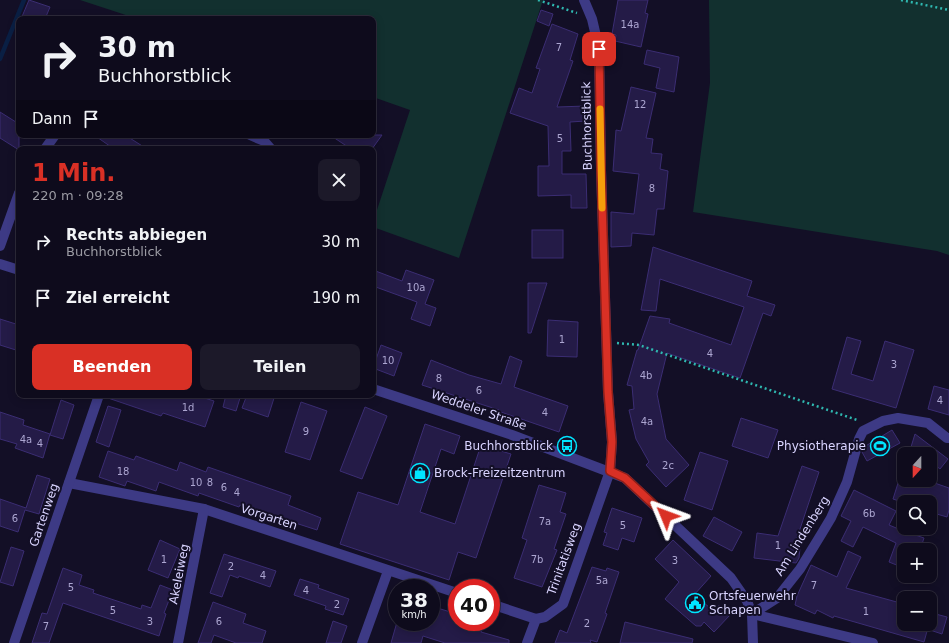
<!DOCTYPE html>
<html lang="de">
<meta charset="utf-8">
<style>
body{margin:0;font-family:"DejaVu Sans",sans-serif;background:#1c1929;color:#f1f3f6;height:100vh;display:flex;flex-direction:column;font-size:15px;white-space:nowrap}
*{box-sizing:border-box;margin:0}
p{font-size:13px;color:#9b9ba3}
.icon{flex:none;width:22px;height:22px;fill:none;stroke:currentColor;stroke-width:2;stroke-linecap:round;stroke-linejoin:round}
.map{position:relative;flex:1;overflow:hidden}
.sheet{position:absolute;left:16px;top:146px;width:360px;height:252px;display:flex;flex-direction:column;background:#0e0b1c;border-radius:8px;box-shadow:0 2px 10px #0003,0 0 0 1px #2e2b3b}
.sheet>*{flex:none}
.top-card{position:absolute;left:16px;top:16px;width:360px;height:122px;border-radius:8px;box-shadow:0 2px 10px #0003,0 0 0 1px #2e2b3b;background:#0e0b1c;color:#f1f3f6;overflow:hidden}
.needle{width:26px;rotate:201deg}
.tools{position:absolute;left:897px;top:447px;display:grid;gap:8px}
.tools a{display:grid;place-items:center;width:40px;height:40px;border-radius:8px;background:#0e0b1c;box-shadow:0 2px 10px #0003,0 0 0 1px #2e2b3b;font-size:20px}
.speed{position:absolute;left:388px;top:579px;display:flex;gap:8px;font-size:20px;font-weight:700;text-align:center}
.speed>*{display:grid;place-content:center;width:52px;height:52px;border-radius:50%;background:#0e0b1c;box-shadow:0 2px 10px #0003,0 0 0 1px #2e2b3b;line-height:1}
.speed small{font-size:10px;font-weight:400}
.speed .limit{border:6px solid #d22;background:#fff;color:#111}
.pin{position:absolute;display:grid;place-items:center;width:34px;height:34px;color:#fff;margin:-17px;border-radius:8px;box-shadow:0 2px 6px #0006}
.me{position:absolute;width:44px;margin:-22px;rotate:314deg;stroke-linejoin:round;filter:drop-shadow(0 0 3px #0008)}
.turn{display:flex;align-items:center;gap:14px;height:84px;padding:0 16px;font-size:18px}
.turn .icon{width:52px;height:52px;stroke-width:2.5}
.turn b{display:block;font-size:28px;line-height:34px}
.then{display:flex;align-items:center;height:38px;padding:0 16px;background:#0003;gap:8px;font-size:15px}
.round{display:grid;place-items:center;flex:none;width:42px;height:42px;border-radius:8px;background:#1c1929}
.overview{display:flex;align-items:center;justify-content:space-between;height:68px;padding:0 16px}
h1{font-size:24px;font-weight:700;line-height:30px;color:#d93025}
.action{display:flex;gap:8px;margin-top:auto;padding:8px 16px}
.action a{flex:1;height:46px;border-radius:8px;background:#d93025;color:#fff;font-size:16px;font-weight:700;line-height:46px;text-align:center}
.action a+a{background:#1c1929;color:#f1f3f6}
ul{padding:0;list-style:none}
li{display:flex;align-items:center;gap:12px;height:56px;padding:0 16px}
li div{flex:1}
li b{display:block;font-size:15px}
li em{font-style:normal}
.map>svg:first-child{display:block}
</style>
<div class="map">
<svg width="949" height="643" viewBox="0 0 949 643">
<rect width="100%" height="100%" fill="#130f26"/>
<g fill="#12302f">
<polygon points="80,0 543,0 459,258 373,227 373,222 410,110 373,97 373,19 138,19"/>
<polygon points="709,0 949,0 949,255 937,251 693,212 710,83"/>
</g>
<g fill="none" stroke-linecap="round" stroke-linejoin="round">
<polyline stroke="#0a1f44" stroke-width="4.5" points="0,59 24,0"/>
</g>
<g fill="#241b47" stroke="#3b2d73">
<polygon points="29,0 50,7 45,19 21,19"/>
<polygon points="618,0 648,0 645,13 648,14 641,47 615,41 616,35 612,34"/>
<polygon points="541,10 553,14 549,26 537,21"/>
<polygon points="552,24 578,34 570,60 573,61 557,107 586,106 586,121 570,122 571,151 562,151 562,174 586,174 587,208 571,208 571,195 538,196 538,166 549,166 548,126 510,113 519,88 532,93 540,69 536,68"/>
<polygon points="647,50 679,57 674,92 656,88 660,68 644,64"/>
<polygon points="631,87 656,93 646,138 653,139 651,153 662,154 660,169 668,171 664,209 657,209 654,235 632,233 631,246 611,247 611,212 634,214 639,174 613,171 616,130 621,131"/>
<polygon points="0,112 19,124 19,150 0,138"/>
<polygon points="94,135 125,135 147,149 114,149"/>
<polygon points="330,135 382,135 372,149 351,149"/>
<rect x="532" y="230" width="31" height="28"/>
<polygon points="653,247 752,281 747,296 775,305 771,316 763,313 740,378 667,353 657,394 666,439 689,465 666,487 646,465 649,462 636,439 629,410 634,409 632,386 627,385 637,350 638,350 650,316 670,319 669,323 731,345 744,307 660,279 656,311 641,310"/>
<polygon points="373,270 402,281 406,270 434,280 425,304 436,308 430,326 411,319 417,302 373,286"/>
<polygon points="528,283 547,283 531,333 528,333"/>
<polygon points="0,319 19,325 19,351 0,345"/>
<polygon points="548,320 578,322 577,357 547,356"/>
<polygon points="847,337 861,341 851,374 873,381 885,341 914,350 896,408 832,389"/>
<polygon points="381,345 402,353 394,376 373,368"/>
<polygon points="510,356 522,361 514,387 568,406 559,432 498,411 499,410 422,385 431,360 469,375 501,384"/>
<polygon points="934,386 949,390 949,415 928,409"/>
<polygon points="105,395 195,395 214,401 205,427 163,413 161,416 105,397"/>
<polygon points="226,395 240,398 236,411 223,407"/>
<polygon points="247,395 275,395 268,417 242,408"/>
<polygon points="61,400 74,405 63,439 50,435"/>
<polygon points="301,402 327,411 310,460 285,452"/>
<polygon points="108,406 121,410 109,447 96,442"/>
<polygon points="365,407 387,416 362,479 340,471"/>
<polygon points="0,412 24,420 23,425 50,434 43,458 15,448 17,444 0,439"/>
<polygon points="741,418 778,430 768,458 732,446"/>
<polygon points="425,424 460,436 454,454 441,449 420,512 455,524 481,445 511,454 476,558 458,552 449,580 340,544 358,492 398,505"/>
<polygon points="892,430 900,443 867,461 862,452 864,447"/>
<polygon points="915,434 948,459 940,469 930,461 930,454 921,454 911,447"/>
<polygon points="108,451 134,460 136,456 177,471 180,462 206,472 208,467 291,496 288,505 321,518 317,530 240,505 239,507 199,493 198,496 159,482 156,491 127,481 125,486 99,477"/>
<polygon points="700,452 728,461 712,510 684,500"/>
<polygon points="802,466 819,472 797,538 801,538 799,558 796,563 754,558 757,533 778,536"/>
<polygon points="37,475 50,479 39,514 25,510 18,532 0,526 0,499 26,508"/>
<polygon points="899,480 926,480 949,488 949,510 947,517 930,512 930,502 902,502 893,499"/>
<polygon points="539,485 566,493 560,512 566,514 554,549 557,550 542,587 514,578 527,540 522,538"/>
<polygon points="854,490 896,511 889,525 901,530 902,526 904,527 904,531 924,538 920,550 904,550 904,568 889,562 896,543 863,527 853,547 841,541 851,521 841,516"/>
<polygon points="612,508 642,518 634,542 622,538 618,550 603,545 607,533 604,532"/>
<polygon points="714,517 742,532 732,551 703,536"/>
<polygon points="160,540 180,549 168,578 148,570"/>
<polygon points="673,540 711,576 694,595 714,611 719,605 730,615 714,632 704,622 701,626 696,626 665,599 679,582 655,559"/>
<polygon points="11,547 24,551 13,586 0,582"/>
<polygon points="848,551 861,557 846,588 904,604 904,624 929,624 924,642 834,616 833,618 817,610 815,614 795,605 797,596 811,565 837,577"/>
<polygon points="224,554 276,571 270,587 239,576 238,578 230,575 222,597 210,593"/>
<polygon points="592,567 606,571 607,568 619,572 605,613 607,614 597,642 590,640 591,643 555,643 560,630 567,633"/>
<polygon points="63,568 82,575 79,585 94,590 93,593 141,609 142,605 151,608 160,585 173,590 164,613 166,614 159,636 63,603 49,643 32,643 42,613 47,614"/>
<polygon points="300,579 319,585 318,588 349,599 343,615 325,609 326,606 294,595"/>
<polygon points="213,602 246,614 243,623 266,631 262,643 236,643 214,635 211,643 198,643"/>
<polygon points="434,607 457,614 457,622 485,622 481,632 509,640 509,643 445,643 423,636 421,643 391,643 397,622 431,622"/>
<polygon points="932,613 947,617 942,634 930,630"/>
<polygon points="333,621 347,626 341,643 326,643"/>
<polygon points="625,622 693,639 692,643 620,643"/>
</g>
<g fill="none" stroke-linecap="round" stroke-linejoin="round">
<g stroke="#2fb8b0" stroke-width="2.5" stroke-dasharray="2 3" stroke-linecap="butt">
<polyline points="538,0 577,13"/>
<polyline points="901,0 949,10"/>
<polyline points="617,343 639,345 857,420"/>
</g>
<g stroke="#3d3a85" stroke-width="10">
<polyline points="250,135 264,141 271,149"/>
<polyline points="45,149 55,135"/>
<polyline points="0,246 19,193"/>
<polyline points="0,264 19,270"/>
<polyline points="373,389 512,435 625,478 731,578 747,601 752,614 753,643"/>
<polyline points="69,483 204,509 457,593"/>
<polyline points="491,604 536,619"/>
<polyline points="752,614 777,598 800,569 822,533 831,518 847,482 859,439 863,431 883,421 898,418 928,423 947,438 949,438"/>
<polyline points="752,614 873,643"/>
<polyline points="14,643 99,395"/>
<polyline points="178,643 204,509"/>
<polyline points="362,643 388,571"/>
<polyline points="527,643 536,619 545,617 563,604 610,471 612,442 608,392 601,170 599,49 592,19 584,0"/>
</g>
</g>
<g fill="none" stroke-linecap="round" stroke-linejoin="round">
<defs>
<polyline id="route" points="599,49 601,170 608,392 612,442 610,471 625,478 666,516"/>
</defs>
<use href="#route" stroke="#8d1f18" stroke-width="10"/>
<use href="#route" stroke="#d93025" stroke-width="7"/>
<polyline stroke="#f59e0b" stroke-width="7" points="600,109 602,208"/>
</g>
<defs>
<symbol id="bus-ring" viewBox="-11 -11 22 22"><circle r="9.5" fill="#130f26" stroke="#00e5ff" stroke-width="1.5"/><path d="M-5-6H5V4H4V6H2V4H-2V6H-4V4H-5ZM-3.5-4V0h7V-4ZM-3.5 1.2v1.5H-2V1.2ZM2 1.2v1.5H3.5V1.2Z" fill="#00e5ff"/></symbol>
<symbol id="stadium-ring" viewBox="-11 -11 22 22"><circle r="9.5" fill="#130f26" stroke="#00e5ff" stroke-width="1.5"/><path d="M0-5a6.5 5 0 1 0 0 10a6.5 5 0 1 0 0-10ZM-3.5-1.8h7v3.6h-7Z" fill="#00e5ff"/></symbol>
<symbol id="shop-ring" viewBox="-11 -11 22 22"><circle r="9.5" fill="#130f26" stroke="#00e5ff" stroke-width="1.5"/><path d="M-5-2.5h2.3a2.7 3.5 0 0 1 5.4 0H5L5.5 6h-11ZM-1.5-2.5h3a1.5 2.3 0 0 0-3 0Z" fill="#00e5ff"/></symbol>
<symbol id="civic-ring" viewBox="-11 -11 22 22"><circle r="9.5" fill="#130f26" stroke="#00e5ff" stroke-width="1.5"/><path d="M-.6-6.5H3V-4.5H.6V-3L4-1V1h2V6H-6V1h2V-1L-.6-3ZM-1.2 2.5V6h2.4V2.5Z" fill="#00e5ff"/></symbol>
</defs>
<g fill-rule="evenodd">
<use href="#bus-ring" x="556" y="435" width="22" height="22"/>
<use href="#stadium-ring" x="869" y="435" width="22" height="22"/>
<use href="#shop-ring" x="409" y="462" width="22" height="22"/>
<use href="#civic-ring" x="684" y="592" width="22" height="22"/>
</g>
<g text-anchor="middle" stroke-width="4" stroke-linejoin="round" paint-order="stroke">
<g font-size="10" fill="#aca6d1">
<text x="630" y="28">14a</text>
<text x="559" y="51">7</text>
<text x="640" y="108">12</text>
<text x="560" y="142">5</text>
<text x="652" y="192">8</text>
<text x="416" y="291">10a</text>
<text x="562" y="343">1</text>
<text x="710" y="357">4</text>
<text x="388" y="364">10</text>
<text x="894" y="368">3</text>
<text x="646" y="379">4b</text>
<text x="439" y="382">8</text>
<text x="479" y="394">6</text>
<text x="940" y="404">4</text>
<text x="188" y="411">1d</text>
<text x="545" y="416">4</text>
<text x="647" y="425">4a</text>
<text x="306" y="435">9</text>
<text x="26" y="443">4a</text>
<text x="40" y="447">4</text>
<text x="668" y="469">2c</text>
<text x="123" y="475">18</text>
<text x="196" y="486">10</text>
<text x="210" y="486">8</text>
<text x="224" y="491">6</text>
<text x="237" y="496">4</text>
<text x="869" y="517">6b</text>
<text x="15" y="522">6</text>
<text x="545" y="525">7a</text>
<text x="623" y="529">5</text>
<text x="778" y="549">1</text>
<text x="164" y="563">1</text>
<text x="537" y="563">7b</text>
<text x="675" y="564">3</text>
<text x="231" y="570">2</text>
<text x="263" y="579">4</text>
<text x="602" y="584">5a</text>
<text x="814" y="589">7</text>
<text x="71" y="591">5</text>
<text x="306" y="594">4</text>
<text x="337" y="608">2</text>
<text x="113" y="614">5</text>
<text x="866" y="615">1</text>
<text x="150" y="625">3</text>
<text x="219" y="625">6</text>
<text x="587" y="627">2</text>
<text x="46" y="630">7</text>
</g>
<g font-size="12" fill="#d9d4ff" stroke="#130f26">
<text transform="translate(587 126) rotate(-91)" y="4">Buchhorstblick</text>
<text transform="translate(479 410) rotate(19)" y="4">Weddeler Straße</text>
<text transform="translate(44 515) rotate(-71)" y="4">Gartenweg</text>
<text transform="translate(269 517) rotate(18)" y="4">Vorgarten</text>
<text transform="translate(802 536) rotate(-58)" y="4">Am Lindenberg</text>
<text transform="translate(564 559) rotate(-70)" y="4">Trinitatisweg</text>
<text transform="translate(179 574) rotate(-79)" y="4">Akeleiweg</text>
</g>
<g font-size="12" fill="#d9d4ff" stroke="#130f26" text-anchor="end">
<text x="553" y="450">Buchhorstblick</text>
<text x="866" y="450">Physiotherapie</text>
<text x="434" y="477" text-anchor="start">Brock-Freizeitzentrum</text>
<text x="709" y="600" text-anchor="start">Ortsfeuerwehr<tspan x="709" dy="14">Schapen</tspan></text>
</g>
</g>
</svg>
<div class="tools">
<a><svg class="needle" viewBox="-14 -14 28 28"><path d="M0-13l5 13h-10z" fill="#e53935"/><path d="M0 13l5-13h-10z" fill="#9b9ba3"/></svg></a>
<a><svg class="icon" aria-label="search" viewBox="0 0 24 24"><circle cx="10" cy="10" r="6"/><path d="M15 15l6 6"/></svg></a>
<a>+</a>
<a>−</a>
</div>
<div class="speed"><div>38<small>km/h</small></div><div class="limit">40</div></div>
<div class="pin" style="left:599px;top:49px;background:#d93025"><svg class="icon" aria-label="arrive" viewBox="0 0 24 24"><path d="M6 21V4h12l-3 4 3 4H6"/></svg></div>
<svg class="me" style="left:666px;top:516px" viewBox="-20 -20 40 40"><path d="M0-17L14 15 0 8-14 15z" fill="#d93025" stroke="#fff" stroke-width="4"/></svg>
<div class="top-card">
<div class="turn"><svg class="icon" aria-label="right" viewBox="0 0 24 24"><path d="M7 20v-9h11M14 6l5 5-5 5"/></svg><div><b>30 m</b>Buchhorstblick</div></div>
<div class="then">Dann<svg class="icon" aria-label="arrive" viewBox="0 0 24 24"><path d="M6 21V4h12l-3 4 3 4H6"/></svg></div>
</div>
<section class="sheet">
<div class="overview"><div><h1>1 Min.</h1><p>220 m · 09:28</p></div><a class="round"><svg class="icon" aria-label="close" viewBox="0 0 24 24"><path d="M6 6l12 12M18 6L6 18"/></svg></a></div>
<ul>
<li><svg class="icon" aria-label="right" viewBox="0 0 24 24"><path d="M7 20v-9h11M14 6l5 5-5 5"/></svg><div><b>Rechts abbiegen</b><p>Buchhorstblick</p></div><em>30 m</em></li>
<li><svg class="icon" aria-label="arrive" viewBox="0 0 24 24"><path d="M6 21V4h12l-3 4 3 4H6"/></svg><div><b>Ziel erreicht</b></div><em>190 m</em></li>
</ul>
<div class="action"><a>Beenden</a><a>Teilen</a></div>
</section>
</div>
